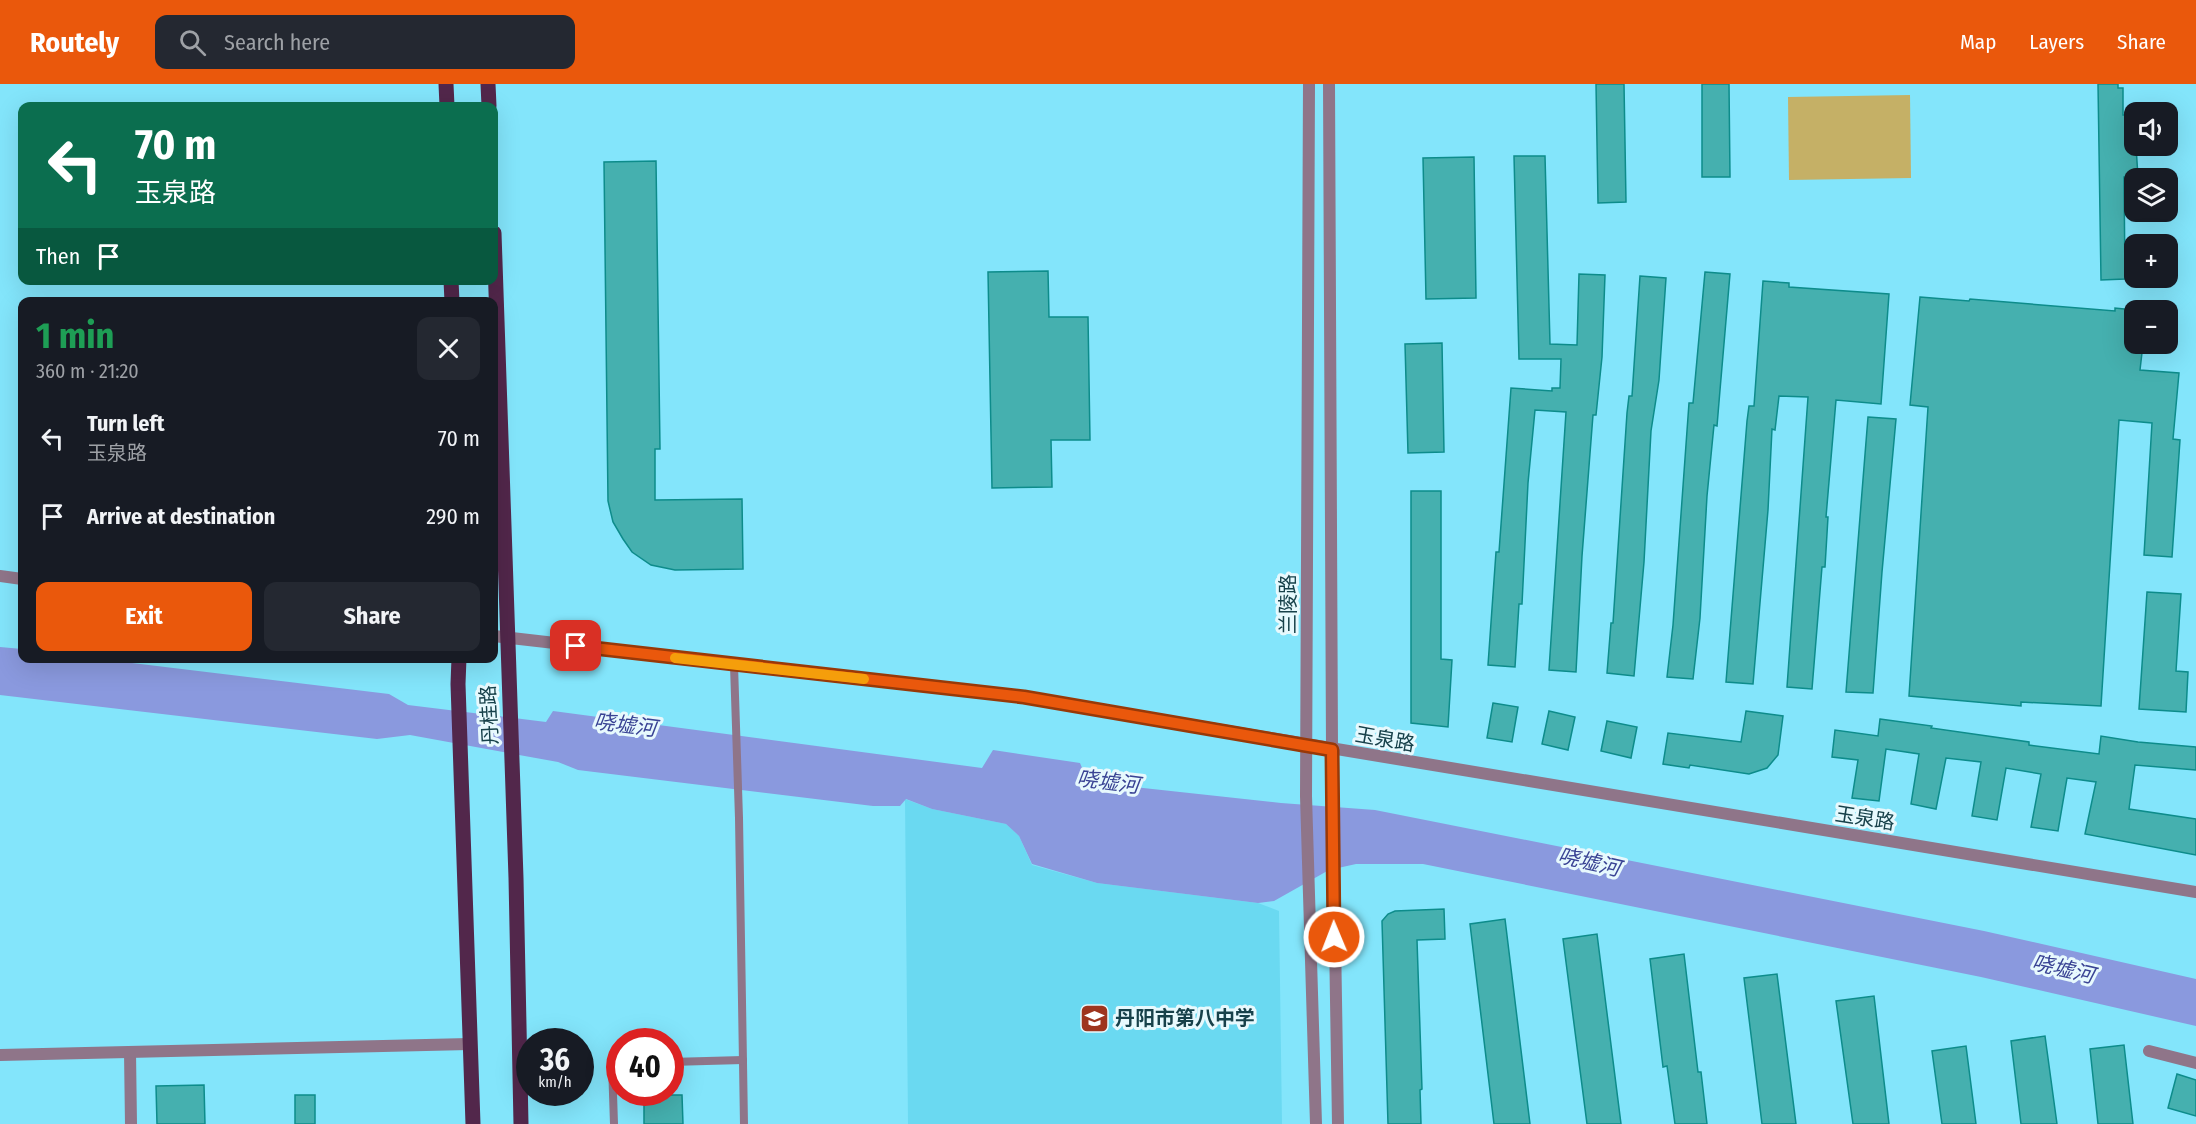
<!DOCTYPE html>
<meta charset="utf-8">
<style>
body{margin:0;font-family:"Fira Sans Condensed","Noto Sans SC",sans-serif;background:#242831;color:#f1f3f6;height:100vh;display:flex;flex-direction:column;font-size:22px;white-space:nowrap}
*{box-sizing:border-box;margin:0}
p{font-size:20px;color:#9ea1a6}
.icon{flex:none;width:33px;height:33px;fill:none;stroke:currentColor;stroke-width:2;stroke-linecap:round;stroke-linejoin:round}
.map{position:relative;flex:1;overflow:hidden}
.drawer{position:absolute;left:18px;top:213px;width:480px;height:366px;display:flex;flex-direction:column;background:#171b24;border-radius:12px;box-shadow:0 6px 24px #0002}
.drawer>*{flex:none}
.guide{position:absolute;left:18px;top:18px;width:480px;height:183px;border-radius:12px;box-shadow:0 6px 24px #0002;background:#0b6e4f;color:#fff;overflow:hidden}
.buttons{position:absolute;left:2124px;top:18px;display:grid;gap:12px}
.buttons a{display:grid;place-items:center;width:54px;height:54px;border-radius:12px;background:#171b24;box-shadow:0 6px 24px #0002;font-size:30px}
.speed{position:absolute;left:516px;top:944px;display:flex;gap:12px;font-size:30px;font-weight:700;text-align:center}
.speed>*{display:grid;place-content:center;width:78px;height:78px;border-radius:50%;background:#171b24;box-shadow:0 6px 24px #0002;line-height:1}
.speed small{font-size:15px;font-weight:400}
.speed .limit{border:9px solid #d22;background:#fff;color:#111}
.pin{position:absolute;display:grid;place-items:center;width:51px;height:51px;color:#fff;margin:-26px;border-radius:12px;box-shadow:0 3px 9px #0006}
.me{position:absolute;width:66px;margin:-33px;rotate:359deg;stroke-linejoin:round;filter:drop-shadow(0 0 4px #0008)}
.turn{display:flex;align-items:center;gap:21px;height:126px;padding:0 18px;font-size:27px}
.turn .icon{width:78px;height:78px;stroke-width:2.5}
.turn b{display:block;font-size:42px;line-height:51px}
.then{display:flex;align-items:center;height:57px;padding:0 18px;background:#0003;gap:12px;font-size:22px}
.round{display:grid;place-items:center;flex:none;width:63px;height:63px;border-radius:12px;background:#242831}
.overview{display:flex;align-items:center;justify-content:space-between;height:102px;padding:0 18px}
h1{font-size:36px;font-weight:700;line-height:45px;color:#1e9e55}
.primary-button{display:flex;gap:12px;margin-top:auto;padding:12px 18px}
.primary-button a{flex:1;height:69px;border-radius:12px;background:#ea580c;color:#fff;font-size:24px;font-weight:700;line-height:69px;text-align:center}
.primary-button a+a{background:#242831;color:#f1f3f6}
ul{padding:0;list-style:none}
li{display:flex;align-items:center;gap:18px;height:78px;padding:0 18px}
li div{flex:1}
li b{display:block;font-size:22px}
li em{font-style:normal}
header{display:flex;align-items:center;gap:36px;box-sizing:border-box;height:84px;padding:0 30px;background:#ea580c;color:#fff}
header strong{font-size:28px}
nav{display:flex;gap:33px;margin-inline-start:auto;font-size:21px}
.search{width:420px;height:54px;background:#242831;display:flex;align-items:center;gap:15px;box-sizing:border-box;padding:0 21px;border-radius:12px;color:#9ea1a6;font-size:22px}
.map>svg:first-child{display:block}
</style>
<header>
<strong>Routely</strong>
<div class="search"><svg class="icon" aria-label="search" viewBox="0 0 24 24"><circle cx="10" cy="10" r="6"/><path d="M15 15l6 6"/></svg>Search here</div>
<nav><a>Map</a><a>Layers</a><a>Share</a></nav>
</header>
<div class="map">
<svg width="2196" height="1040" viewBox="0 0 2196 1040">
<rect width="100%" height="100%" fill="#83e5fb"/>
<polygon fill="#6ad9f1" points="905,715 932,725 1006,740 1019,752 1032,781 1097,799 1258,819 1279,827 1282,1040 908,1040"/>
<polygon fill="#c5b066" points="1910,11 1911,94 1789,96 1788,13"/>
<polygon fill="#8a99de" points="0,563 22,565 22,574 99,575 389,610 408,621 546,638 553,627 982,684 993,666 1080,679 1088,698 1281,719 1375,726 1984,847 2196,895 2196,942 1981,893 1423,780 1356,780 1329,786 1274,817 1258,819 1097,799 1032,780 1019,752 1006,740 932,725 906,715 900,722 873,722 578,686 558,678 410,651 377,655 0,611"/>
<g fill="#45b0af" stroke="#0d8c8b" stroke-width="1.5">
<polygon points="1596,0 1624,0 1626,118 1598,119"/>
<polygon points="1702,0 1729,0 1730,93 1702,93"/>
<polygon points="2098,0 2118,0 2118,4 2123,4 2123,31 2134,31 2138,93 2124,93 2125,195 2101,196"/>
<polygon points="1514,72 1545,72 1550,260 1577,261 1579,190 1605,191 1602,273 1596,331 1593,331 1582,472 1576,588 1549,586 1566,328 1535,326 1528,399 1522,520 1519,520 1515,583 1488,581 1496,468 1499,468 1511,304 1552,307 1552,304 1560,304 1561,275 1519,275"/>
<polygon points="1474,73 1476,214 1426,215 1423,74"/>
<polygon points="656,77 660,365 655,365 655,416 742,415 743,485 675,486 651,481 632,468 623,455 613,438 608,417 604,78"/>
<polygon points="1048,187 1049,233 1088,233 1090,356 1051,356 1052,403 992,404 988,188"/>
<polygon points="1705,188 1730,190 1720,306 1717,342 1714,341 1707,412 1700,534 1693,595 1667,593 1673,541 1689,319 1693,319"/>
<polygon points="1640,192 1666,194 1659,296 1651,347 1644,478 1634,592 1607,589 1611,539 1613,539 1627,329 1629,312 1632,312"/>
<polygon points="1763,197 1789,199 1789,203 1889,210 1881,320 1836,316 1826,433 1828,433 1825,483 1822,483 1812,605 1787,603 1808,313 1779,312 1775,346 1772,345 1768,426 1753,600 1726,598 1747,337 1749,322 1754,322"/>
<polygon points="1920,213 1969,217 1970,215 2115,227 2115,224 2134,226 2134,260 2143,260 2140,286 2179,289 2173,355 2180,356 2172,473 2144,471 2152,339 2119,336 2101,622 2021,618 2021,622 1909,612 1928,323 1910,321"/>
<polygon points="1442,259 1444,368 1408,369 1405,260"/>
<polygon points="1868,333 1896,335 1882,488 1873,609 1846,608"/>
<polygon points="1411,407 1441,407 1441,575 1452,576 1448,643 1411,639"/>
<polygon points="2147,508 2181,510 2176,587 2188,588 2186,628 2139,625"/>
<polygon points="1493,619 1518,623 1512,658 1487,654"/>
<polygon points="1549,627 1575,633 1568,666 1542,660"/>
<polygon points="1746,627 1783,632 1778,671 1767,684 1749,690 1690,681 1689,684 1663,680 1668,649 1741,658"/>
<polygon points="1880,635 1932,642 1931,644 2029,658 2029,661 2099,670 2101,652 2138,658 2196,663 2196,686 2135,681 2129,725 2196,735 2196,771 2085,750 2096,698 2067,694 2058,747 2031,743 2041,690 2006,684 1997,736 1972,732 1981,678 1946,674 1936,725 1911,720 1919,670 1886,665 1879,717 1852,714 1858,676 1832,673 1835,646 1878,652"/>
<polygon points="1607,637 1637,643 1631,674 1601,667"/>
<polygon points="1444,825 1445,855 1417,856 1422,1005 1420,1006 1421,1040 1388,1040 1382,837 1388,830 1395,827"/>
<polygon points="1505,835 1530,1040 1494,1040 1470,840"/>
<polygon points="1597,850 1621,1040 1587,1040 1563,855"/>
<polygon points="1684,870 1698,988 1701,988 1707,1040 1675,1040 1667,982 1663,983 1650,875"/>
<polygon points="1777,890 1796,1040 1762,1040 1744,894"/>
<polygon points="1874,912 1889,1040 1853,1040 1836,917"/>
<polygon points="2045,952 2057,1040 2021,1040 2011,957"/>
<polygon points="2124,961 2133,1040 2098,1040 2090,965"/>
<polygon points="1966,962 1976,1040 1942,1040 1932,967"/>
<polygon points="2177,990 2196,996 2196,1032 2168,1024"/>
<polygon points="204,1001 205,1040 157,1040 156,1002"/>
<rect x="295" y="1011" width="20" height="29"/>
<polygon points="644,1011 682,1011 683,1040 644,1040"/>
</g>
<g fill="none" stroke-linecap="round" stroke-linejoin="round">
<g stroke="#8f7589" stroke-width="8">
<polyline points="734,581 739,734 744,1040"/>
<polyline points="670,978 743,976"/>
<polyline points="614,1040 612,979 620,978"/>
</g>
<g stroke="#8f7589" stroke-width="12">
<polyline points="2149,967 2196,979"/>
<polyline points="130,968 131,1040"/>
<polyline points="0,971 469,960"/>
</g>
<g stroke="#8f7589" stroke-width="12">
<polyline points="1309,0 1306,712 1316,1040"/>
<polyline points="1329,0 1332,666 1338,1040"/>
<polyline points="0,492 22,495"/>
<polyline points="494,552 1024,613 2196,808"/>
</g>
<g stroke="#52274b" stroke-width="15">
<polyline points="446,0 447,22"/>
<polyline points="488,0 489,22"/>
<polyline points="494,149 516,794 521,1040"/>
<polyline points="451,196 452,218"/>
<polyline points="459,574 458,600 473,1040"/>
</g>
</g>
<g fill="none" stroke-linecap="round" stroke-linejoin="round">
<defs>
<polyline id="route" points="576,562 1024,613 1332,666 1334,853"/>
</defs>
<use href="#route" stroke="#983908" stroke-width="15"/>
<use href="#route" stroke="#ea580c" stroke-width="10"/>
<polyline stroke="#f59e0b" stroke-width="10" points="675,574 864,595"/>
</g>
<defs>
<symbol id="school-square" viewBox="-11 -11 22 22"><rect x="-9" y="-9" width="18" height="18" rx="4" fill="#9e351e" stroke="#e7f9fd"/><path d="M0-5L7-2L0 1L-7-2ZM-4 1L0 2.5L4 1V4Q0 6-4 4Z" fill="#fff"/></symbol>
</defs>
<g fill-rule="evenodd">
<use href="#school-square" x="1078" y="918" width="33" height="33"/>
</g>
<g text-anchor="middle" stroke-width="6" stroke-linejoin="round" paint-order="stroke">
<g font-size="20" fill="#17414a" stroke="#e7f9fd">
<text transform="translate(1288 520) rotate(-90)" y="7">兰陵路</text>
<text transform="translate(489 631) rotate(-93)" y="7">丹桂路</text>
<text transform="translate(1385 655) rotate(10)" y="7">玉泉路</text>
<text transform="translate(1865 734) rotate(9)" y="7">玉泉路</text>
</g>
<g font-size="20" font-weight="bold" fill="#17414a" stroke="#e7f9fd" text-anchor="start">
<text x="1115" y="941">丹阳市第八中学</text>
</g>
<g font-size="21" font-style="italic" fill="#394394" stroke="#e7f9fd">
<text transform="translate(625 641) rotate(7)" y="7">哓墟河</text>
<text transform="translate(1108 698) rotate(7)" y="7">哓墟河</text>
<text transform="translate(1589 778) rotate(13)" y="7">哓墟河</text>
<text transform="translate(2063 885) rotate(13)" y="7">哓墟河</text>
</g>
</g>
</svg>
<div class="buttons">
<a><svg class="icon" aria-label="sound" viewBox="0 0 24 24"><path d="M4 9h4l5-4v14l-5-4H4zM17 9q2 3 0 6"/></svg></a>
<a><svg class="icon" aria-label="layers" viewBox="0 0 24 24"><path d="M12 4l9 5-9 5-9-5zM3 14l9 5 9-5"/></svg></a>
<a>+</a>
<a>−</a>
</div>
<div class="speed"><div>36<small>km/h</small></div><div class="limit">40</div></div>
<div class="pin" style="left:576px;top:562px;background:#d93025"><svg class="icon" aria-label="arrive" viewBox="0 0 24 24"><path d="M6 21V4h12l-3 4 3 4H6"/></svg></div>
<svg class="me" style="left:1334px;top:853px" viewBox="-20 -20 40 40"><circle r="17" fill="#ea580c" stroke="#fff" stroke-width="3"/><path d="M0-11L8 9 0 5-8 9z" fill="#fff"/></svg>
<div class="guide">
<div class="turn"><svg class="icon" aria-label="left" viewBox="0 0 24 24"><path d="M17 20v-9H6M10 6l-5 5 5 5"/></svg><div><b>70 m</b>玉泉路</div></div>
<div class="then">Then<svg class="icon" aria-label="arrive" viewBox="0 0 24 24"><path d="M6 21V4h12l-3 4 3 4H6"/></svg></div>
</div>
<section class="drawer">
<div class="overview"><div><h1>1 min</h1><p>360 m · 21:20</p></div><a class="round"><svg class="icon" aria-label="close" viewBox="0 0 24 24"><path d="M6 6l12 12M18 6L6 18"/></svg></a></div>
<ul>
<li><svg class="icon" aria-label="left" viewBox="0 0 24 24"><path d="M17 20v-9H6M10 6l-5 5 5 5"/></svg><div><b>Turn left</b><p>玉泉路</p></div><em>70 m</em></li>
<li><svg class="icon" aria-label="arrive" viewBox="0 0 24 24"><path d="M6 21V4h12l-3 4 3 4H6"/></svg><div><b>Arrive at destination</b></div><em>290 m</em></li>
</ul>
<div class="primary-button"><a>Exit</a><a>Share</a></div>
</section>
</div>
